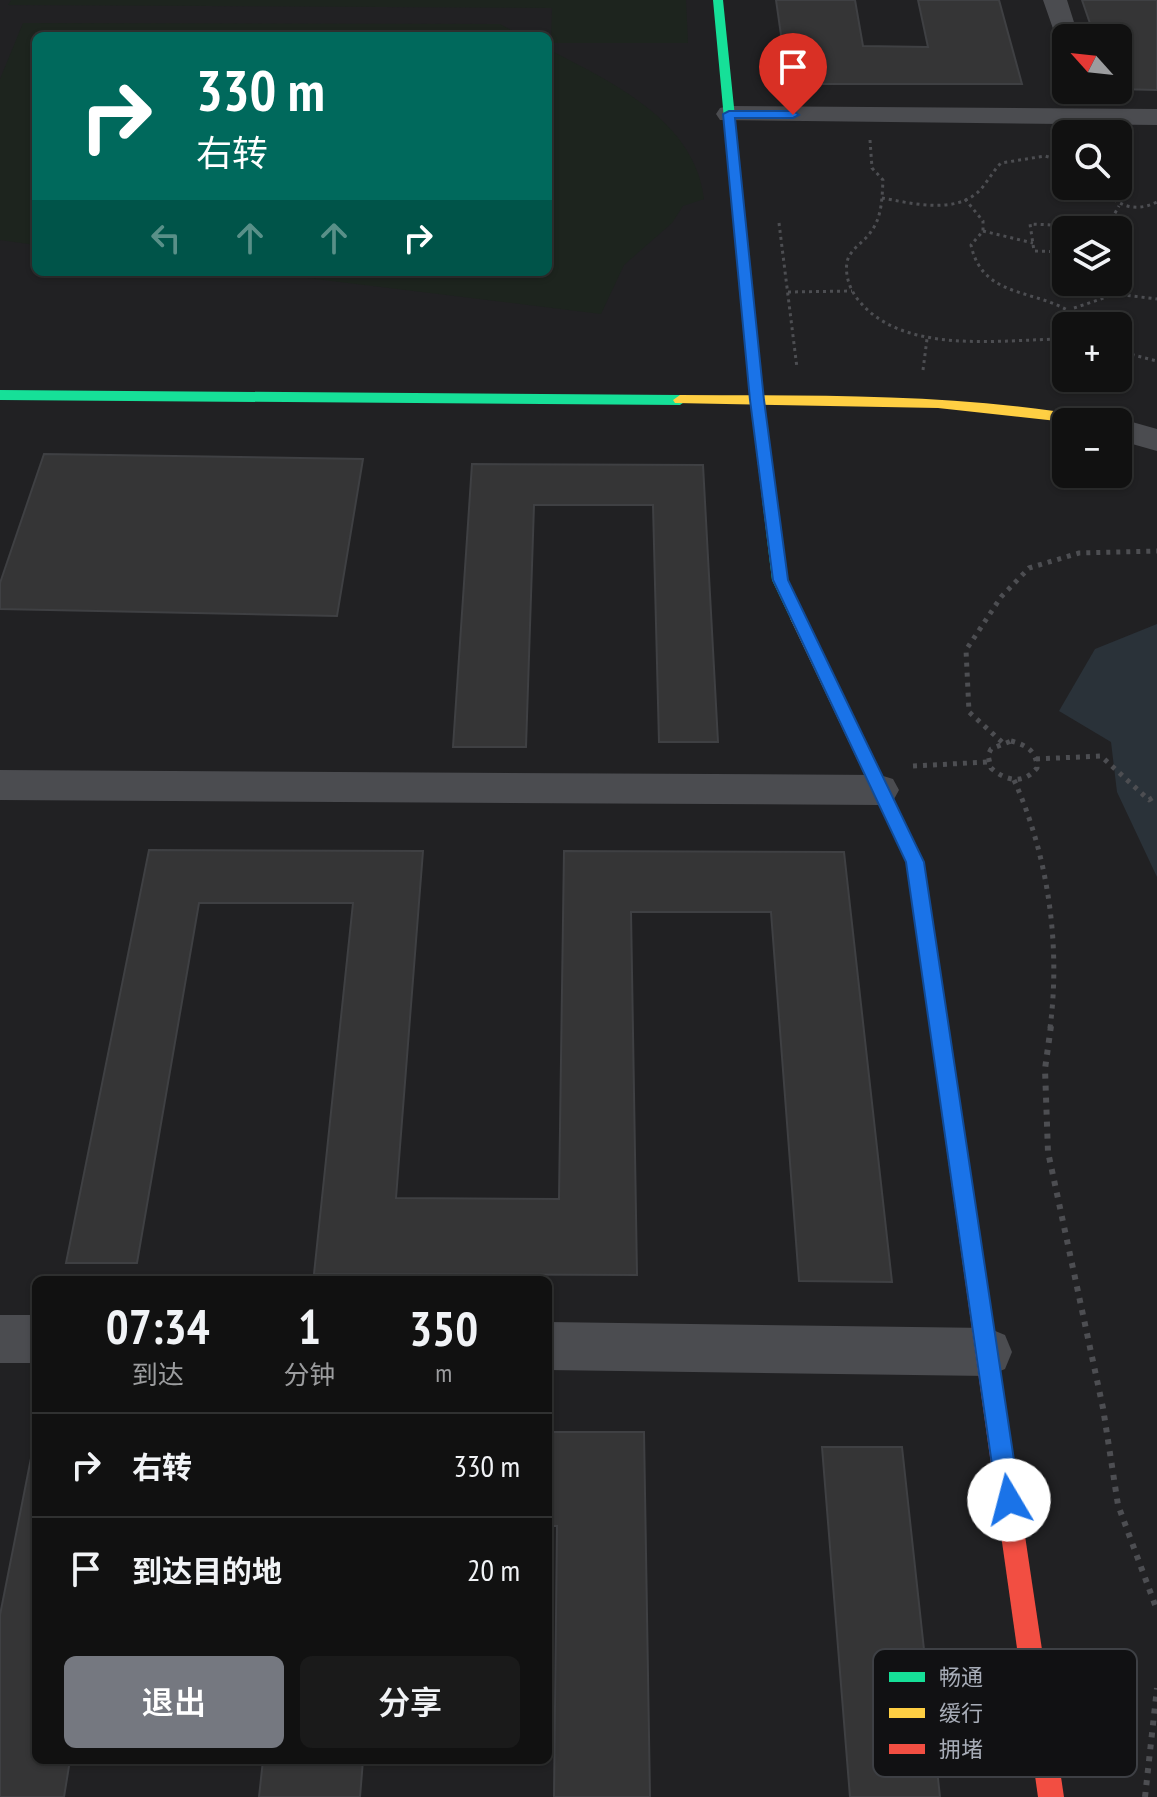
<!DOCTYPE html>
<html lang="zh">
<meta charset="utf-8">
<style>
body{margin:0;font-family:"PT Sans Narrow","Noto Sans SC",sans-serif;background:#1a1a1a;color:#f1f3f6;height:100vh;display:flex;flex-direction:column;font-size:30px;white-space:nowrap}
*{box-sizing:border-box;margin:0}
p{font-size:26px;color:#9c9d9f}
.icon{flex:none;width:44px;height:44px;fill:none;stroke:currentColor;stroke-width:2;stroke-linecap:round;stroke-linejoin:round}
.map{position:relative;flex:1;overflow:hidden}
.side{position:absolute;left:32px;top:1276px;width:520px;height:488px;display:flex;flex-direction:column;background:#111;border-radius:12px;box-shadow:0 2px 6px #0004,0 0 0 2px #303131}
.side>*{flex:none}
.hud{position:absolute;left:32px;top:32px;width:520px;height:244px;border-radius:12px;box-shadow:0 2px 6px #0004,0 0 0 2px #303131;background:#00695c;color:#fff;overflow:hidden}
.needle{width:52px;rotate:297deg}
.controls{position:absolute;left:1052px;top:24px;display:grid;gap:16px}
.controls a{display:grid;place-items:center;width:80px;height:80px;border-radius:12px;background:#111;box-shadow:0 2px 6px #0004,0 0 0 2px #303131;font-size:40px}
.pin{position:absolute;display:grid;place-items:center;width:68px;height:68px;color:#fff;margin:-82px -34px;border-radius:50% 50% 50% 0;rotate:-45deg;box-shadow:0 0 8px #0007}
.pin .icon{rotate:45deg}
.me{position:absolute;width:88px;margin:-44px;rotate:352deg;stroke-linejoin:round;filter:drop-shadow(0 0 6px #0008)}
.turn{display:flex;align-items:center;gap:28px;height:168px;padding:0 32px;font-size:36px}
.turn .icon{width:104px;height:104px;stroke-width:2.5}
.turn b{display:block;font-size:56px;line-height:68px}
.lanes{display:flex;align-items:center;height:76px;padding:0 32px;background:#0003;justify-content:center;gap:40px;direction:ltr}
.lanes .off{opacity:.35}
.eta{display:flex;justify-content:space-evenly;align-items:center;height:136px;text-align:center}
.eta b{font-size:48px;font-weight:600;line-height:56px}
.cta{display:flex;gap:16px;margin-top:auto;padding:16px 32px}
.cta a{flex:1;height:92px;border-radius:12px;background:#757880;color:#fff;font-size:32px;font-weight:600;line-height:92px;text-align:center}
.cta a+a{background:#1a1a1a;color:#f1f3f6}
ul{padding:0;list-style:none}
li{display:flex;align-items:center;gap:24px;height:104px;padding:0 32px;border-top:2px solid #303131}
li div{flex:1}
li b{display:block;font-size:30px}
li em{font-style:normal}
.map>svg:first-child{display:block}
</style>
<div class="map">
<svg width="1157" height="1797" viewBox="0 0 1157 1797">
<rect width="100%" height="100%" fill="#171717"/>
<path fill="#212123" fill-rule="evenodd" d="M0,0H1157V1797H0ZM36,36H548V272H36ZM1066,38H1118V90H1066ZM1066,134H1118V186H1066ZM1066,230H1118V282H1066ZM1066,326H1118V378H1066ZM1066,422H1118V474H1066ZM36,1280H548V1760H36Z"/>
<g fill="#1d241e">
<polygon points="11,0 686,0 688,43 551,43 552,8 8,5"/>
<polygon points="23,23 500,24 522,36 36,36 36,245 0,240 0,79"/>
<path d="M548,49C611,82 695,120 704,199L683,206L672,223L624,265L601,314L258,272H548Z"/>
</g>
<polygon fill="#2a3239" points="1157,624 1157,877 1117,792 1111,742 1059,711 1095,649"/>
<g fill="#353536" stroke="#3f4043" stroke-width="2">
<polygon points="776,0 855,0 863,46 928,47 918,0 999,0 1022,84 788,84"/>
<polygon points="1082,0 1157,0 1157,90 1118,89 1118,38 1095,38"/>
<polygon points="44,454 363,459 337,616 0,609 0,583"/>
<polygon points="472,464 703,465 718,742 659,742 653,505 534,505 526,747 453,747"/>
<polygon points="149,850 423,851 396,1198 559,1199 564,851 844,852 892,1282 799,1281 771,912 631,912 637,1275 314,1274 353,903 199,903 137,1263 66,1263"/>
<polygon points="548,1432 644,1432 650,1797 554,1797 557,1526 548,1526"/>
<polygon points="35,1438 36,1760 70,1760 64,1797 0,1797 0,1615"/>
<polygon points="822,1447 902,1447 940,1797 850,1797"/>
<polygon points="263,1760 363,1760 360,1797 259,1797"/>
</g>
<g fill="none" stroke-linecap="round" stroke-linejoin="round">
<g stroke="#4d4e52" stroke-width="3" stroke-dasharray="3 4" stroke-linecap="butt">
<path d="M870,140L872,168L883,180C882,199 882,218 870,233C863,243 850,249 847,262C845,274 849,287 856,297C900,357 1001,339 1066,339"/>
<path d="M1098,186C1117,204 1132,214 1157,202"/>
<path d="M882,198C910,203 952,214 977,193C986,185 992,172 1001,163L1045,156L1066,162"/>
<path d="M965,199L983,221V231L971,245C984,306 1049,284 1088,326"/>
<polyline points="779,223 797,368"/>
<polyline points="1094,230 1110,222 1119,206"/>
<polyline points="983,231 1033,243"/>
<polyline points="1066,252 1034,251 1030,224 1074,226 1075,230"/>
<polyline points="1095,282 1115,294"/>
<polyline points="788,292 852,291"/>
<polyline points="1074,308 1116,294 1157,299"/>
<polyline points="1118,351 1157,361"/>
<polyline points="923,370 927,339"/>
</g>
<g stroke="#4d4e52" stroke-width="5" stroke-dasharray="4 6" stroke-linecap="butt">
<path d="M1011,741C1026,745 1037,751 1037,768C1023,785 1006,781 991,768L988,755L991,749Z"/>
<polyline points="1002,742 969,712 966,650 1001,597 1029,568 1079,553 1157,551"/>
<polyline points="1036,759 1101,756 1149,800 1157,795"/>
<polyline points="913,766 988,762"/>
<path d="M1014,780C1048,855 1061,945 1050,1028"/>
</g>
<g stroke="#4d4e52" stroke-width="6" stroke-dasharray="5 7" stroke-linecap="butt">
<polyline points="1051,1026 1045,1069 1048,1152 1103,1408 1118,1505 1157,1610"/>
<polyline points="1145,1797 1157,1688"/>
</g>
<g fill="#4b4c50" fill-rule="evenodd">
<polygon points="1043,0 1067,0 1079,38 1066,38 1066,45 1058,43"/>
<polygon points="729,106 1157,109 1157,125 720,120 716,114 720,108"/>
<polygon points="1118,418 1157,429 1157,451 1118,440 1118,422 1106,422"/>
<polygon points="0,770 880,775 893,779 899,790 893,801 880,805 0,800"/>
<rect x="0" y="1315" width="36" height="48"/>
<polygon points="548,1322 988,1328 1005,1335 1012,1352 1005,1369 988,1376 548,1370"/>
</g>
<g fill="#16e098" fill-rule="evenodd">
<polygon points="713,0 723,0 764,400 788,580 806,618 798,624 792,622 772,580 750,400"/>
<polygon points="0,390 680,395 687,400 680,405 0,400"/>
</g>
<g fill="#ffcf43" fill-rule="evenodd">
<path d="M680,395C818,396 955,393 1092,417L1099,422H1066L938,408L675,403L673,400Z"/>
<polygon points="798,612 806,618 924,862 954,1060 951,1066 944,1069 937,1066 934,1060 906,862 790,618"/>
</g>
<polygon fill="#f24e42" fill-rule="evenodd" points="944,1051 951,1054 954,1060 1064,1797 1038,1797 934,1060 937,1054"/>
</g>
<polygon fill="#1a73e8" stroke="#114b97" stroke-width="2" points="729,111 793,111 799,115 793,118 735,118 764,400 788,580 924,862 1020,1500 1017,1509 1009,1512 1001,1509 997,1500 906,862 773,580 750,400 723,114"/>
<rect x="873" y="1649" width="264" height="128" rx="12" fill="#111113" stroke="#3e4045" stroke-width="2"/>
<rect x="889" y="1672" width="36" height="10" fill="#16e098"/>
<rect x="889" y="1708" width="36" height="10" fill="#ffcf43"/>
<rect x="889" y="1744" width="36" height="10" fill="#f24e42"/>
<g font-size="22" fill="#a8adb8">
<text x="939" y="1685">畅通</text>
<text x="939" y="1721">缓行</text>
<text x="939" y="1757">拥堵</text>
</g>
</svg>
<div class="controls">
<a><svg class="needle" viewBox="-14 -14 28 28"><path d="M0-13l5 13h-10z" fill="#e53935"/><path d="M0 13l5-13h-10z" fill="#9c9d9f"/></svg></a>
<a><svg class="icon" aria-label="search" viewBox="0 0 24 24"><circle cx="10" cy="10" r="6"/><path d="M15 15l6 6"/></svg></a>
<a><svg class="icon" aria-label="layers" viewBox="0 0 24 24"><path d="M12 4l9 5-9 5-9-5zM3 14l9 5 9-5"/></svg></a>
<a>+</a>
<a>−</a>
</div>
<div class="pin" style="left:793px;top:115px;background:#d93025"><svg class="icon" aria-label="arrive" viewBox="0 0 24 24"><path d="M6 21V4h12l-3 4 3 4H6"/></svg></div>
<svg class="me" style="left:1009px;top:1500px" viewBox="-20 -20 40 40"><circle r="19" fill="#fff"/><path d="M0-13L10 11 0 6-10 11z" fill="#1a73e8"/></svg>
<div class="hud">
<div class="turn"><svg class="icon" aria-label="right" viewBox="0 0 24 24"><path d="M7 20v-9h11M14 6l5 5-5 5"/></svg><div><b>330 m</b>右转</div></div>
<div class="lanes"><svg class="icon off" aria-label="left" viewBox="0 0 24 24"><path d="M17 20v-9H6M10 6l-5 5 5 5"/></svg><svg class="icon off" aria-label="ahead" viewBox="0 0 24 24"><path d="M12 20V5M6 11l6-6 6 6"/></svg><svg class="icon off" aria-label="ahead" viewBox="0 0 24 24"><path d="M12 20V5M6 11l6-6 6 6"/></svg><svg class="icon" aria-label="right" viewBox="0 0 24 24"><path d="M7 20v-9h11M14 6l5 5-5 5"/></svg></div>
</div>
<section class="side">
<div class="eta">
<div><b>07:34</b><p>到达</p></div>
<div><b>1</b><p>分钟</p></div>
<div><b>350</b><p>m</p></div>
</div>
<ul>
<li><svg class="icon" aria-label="right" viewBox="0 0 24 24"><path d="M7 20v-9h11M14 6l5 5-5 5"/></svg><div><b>右转</b></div><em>330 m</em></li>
<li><svg class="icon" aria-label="arrive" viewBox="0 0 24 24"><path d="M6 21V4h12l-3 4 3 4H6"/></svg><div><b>到达目的地</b></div><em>20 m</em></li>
</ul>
<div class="cta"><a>退出</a><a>分享</a></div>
</section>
</div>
